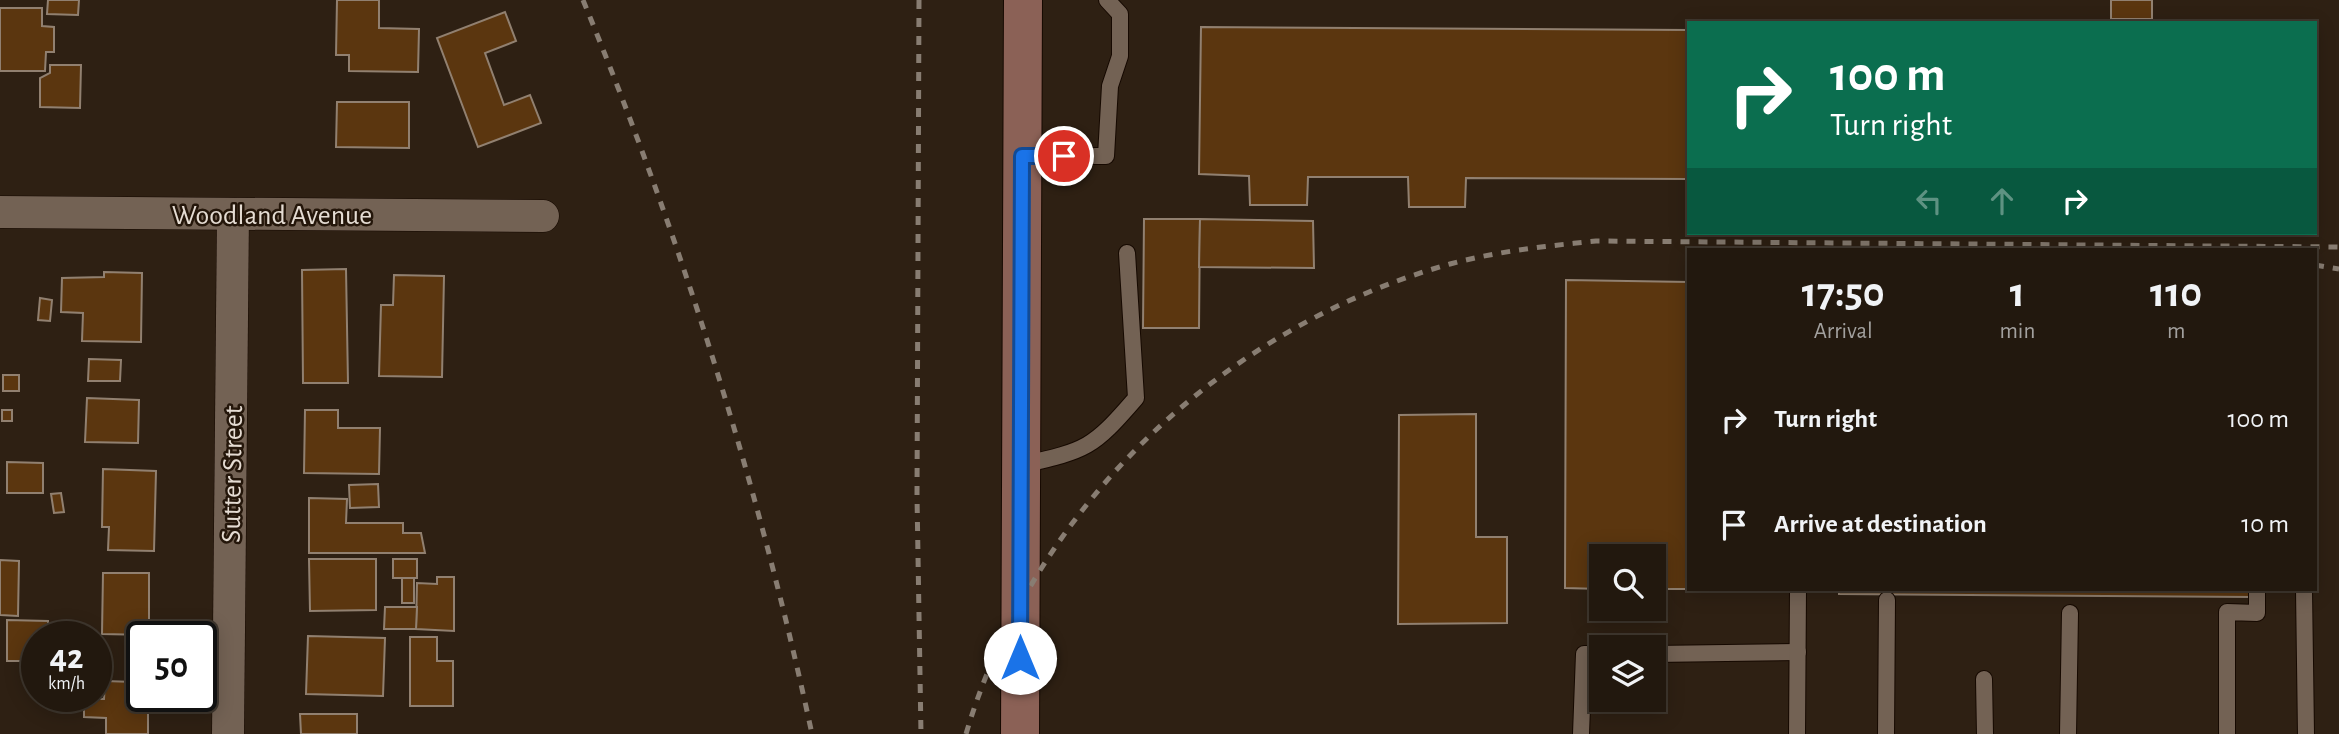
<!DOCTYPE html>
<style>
body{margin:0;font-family:"Alegreya Sans",sans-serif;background:#2a2117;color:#f1f3f6;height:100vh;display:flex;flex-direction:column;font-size:26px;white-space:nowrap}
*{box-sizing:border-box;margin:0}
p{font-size:23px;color:#a2a09e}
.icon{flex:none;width:38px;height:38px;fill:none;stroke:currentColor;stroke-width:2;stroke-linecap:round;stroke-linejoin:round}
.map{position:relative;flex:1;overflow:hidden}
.sheet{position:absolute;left:1687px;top:248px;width:630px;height:343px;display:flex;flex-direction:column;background:#22180e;border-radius:0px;box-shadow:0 4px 18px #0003,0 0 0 2px #3f372e}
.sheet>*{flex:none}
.top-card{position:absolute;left:1687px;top:21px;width:630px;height:214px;border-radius:0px;box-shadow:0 4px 18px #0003,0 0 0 2px #3f372e;background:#0b6e4f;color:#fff;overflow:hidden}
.fabs{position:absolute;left:1589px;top:544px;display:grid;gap:14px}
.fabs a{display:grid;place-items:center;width:77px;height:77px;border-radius:0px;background:#22180e;box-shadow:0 4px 18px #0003,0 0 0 2px #3f372e;font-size:35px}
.speed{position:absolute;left:21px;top:621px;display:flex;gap:14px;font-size:35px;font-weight:700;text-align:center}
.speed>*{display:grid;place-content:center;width:91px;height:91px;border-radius:50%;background:#22180e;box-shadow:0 4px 18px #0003,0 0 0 2px #3f372e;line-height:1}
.speed small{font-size:18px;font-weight:400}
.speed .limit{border:4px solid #111;border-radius:10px;background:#fff;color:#111}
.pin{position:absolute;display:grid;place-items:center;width:60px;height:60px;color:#fff;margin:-30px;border:4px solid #fff;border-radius:50%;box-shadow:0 2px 7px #0007}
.me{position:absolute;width:77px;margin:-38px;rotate:0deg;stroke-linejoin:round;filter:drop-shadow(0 0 5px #0008)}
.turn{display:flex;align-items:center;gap:24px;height:147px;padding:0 28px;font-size:32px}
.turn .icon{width:91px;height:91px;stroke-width:2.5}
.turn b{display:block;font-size:49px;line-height:60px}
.lanes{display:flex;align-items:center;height:66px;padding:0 28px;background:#0003;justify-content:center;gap:35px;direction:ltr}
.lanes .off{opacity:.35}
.eta{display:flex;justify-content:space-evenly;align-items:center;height:119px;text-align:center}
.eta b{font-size:42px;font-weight:600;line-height:49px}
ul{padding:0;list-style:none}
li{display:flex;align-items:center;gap:21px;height:105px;padding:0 28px}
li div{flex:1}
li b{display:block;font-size:26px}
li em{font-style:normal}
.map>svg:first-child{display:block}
</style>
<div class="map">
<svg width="2339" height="734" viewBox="0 0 2339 734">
<rect width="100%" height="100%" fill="#2e2013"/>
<g fill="#5b360f" stroke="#918070" stroke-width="2">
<polygon points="48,0 79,0 78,15 47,14"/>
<polygon points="337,0 379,0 379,28 419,29 418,72 349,71 349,55 336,55"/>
<rect x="2111" y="0" width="41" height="19"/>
<polygon points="0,8 42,8 42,26 54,27 54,52 46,52 45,71 0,71"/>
<polygon points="505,12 516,41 485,53 504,105 530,95 541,123 478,147 437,38"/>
<polygon points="1201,27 1689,30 1689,179 1466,178 1465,207 1409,207 1408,177 1308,177 1307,205 1250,205 1249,176 1199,174"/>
<polygon points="50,65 81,65 80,108 40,107 40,78 50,73"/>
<polygon points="337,102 409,102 409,148 336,147"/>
<polygon points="1144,219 1200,219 1199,328 1143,328"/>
<polygon points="1200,219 1313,221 1314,268 1199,267"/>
<polygon points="346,269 348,383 303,383 302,270"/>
<polygon points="104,272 142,273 141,342 82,341 83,313 61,312 62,278 104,277"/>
<polygon points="394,275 444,276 442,377 379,376 381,305 393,305"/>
<polygon points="1566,280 1689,282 1689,589 1654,589 1654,556 1601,556 1601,589 1565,588"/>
<polygon points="40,298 52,300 50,321 38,320"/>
<polygon points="89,359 121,360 120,381 88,381"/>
<rect x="3" y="375" width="16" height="16"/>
<polygon points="87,398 139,400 138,443 85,442"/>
<rect x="2" y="410" width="10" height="11"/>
<polygon points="305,410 338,410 338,428 380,428 379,474 304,473"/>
<polygon points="1476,414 1476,537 1507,537 1507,623 1398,624 1399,415"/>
<polygon points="7,462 43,463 43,493 7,493"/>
<polygon points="103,469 156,471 154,551 108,550 109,527 102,527"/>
<polygon points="378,484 379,507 350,508 349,485"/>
<polygon points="61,493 64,512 54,513 51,494"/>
<polygon points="309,498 347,499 346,523 403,523 403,533 421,533 425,553 309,553"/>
<polygon points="309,559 376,559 376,610 310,611"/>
<rect x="393" y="559" width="24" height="19"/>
<polygon points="0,560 19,561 18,616 0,615"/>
<polygon points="103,573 149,573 149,635 102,634"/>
<polygon points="437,577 454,577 454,631 416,629 417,583 437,584"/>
<rect x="402" y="578" width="12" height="25"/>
<polygon points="1839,590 2252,590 2252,597 1839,594"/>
<polygon points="385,607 417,607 416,629 384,629"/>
<polygon points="7,620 48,621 48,637 37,637 37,661 7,661"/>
<polygon points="308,636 385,638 383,696 306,694"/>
<polygon points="410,637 437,637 437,661 453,661 453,706 410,706"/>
<polygon points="105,681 134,682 133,694 148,696 148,734 106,734 106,718 84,717 84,699 104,699"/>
<polygon points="300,714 357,714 357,734 301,734"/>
</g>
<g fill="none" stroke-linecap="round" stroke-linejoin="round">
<defs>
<g id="lane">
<polyline points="1022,156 1106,156 1110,86 1120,56 1120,14 1107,0"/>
<path d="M1022,465C1087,450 1092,449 1136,398L1127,253"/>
<polyline points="2304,590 2306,734"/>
<polyline points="1654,654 1798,652"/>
<polyline points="1984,679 1985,734"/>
<polyline points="1581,734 1584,654 1601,654"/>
<polyline points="1797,734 1798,590"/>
<polyline points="1886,734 1887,600"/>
<polyline points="2068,734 2070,613"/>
<polyline points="2227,734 2227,612 2257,613 2257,590"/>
</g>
<g id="street">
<polyline points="0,212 543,216"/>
<polyline points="228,734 233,214"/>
</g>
<polyline id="secondary" points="1020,734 1023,0"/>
</defs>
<use href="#lane" stroke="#160901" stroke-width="18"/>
<use href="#street" stroke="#160901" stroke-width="33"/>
<use href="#secondary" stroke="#160901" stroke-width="40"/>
<use href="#lane" stroke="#736254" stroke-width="16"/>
<use href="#street" stroke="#736254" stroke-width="32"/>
<use href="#secondary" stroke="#8b6156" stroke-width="38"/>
<g stroke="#887d72" stroke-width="5" stroke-dasharray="9 9" stroke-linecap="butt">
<path d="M583,0C681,238 758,483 812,734"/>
<polyline points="919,0 917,496 921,734"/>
<polyline points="2315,265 2339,269"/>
<path d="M966,734C1033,507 1223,327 1450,264C1498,251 1547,246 1596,241L2339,247"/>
</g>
</g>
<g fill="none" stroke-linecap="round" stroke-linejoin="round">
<defs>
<polyline id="route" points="1020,658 1022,156 1064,156"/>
</defs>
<use href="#route" stroke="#114b97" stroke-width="18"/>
<use href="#route" stroke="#1a73e8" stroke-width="12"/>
</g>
<g text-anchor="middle" stroke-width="5" stroke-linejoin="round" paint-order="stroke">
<g font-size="28" fill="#e5dcd3" stroke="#24160a">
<text x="272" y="224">Woodland Avenue</text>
<text transform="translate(231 474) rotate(-89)" y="10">Sutter Street</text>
</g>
</g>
</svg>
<div class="fabs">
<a><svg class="icon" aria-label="search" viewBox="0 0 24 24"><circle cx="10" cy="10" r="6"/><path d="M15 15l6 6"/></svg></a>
<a><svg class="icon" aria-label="layers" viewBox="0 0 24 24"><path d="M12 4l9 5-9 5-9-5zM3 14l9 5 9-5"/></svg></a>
</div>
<div class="speed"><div>42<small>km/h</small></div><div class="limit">50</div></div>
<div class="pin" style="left:1064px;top:156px;background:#d93025"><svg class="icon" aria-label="arrive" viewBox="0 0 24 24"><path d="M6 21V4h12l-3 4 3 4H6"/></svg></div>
<svg class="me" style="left:1020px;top:658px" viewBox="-20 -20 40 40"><circle r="19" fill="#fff"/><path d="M0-13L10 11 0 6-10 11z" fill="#1a73e8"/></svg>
<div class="top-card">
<div class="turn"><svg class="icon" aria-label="right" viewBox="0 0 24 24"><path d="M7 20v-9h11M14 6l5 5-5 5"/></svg><div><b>100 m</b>Turn right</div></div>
<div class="lanes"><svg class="icon off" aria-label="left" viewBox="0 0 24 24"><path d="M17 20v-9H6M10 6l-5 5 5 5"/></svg><svg class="icon off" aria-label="ahead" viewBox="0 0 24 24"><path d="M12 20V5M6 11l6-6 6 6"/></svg><svg class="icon" aria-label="right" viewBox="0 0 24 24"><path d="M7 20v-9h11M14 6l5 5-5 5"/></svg></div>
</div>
<section class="sheet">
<div class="eta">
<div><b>17:50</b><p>Arrival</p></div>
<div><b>1</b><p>min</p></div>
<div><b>110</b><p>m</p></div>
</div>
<ul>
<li><svg class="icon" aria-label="right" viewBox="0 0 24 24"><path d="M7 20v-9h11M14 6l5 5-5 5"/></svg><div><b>Turn right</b></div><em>100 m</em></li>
<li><svg class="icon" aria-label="arrive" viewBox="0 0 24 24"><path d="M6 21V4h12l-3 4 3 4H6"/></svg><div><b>Arrive at destination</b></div><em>10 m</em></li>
</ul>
</section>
</div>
